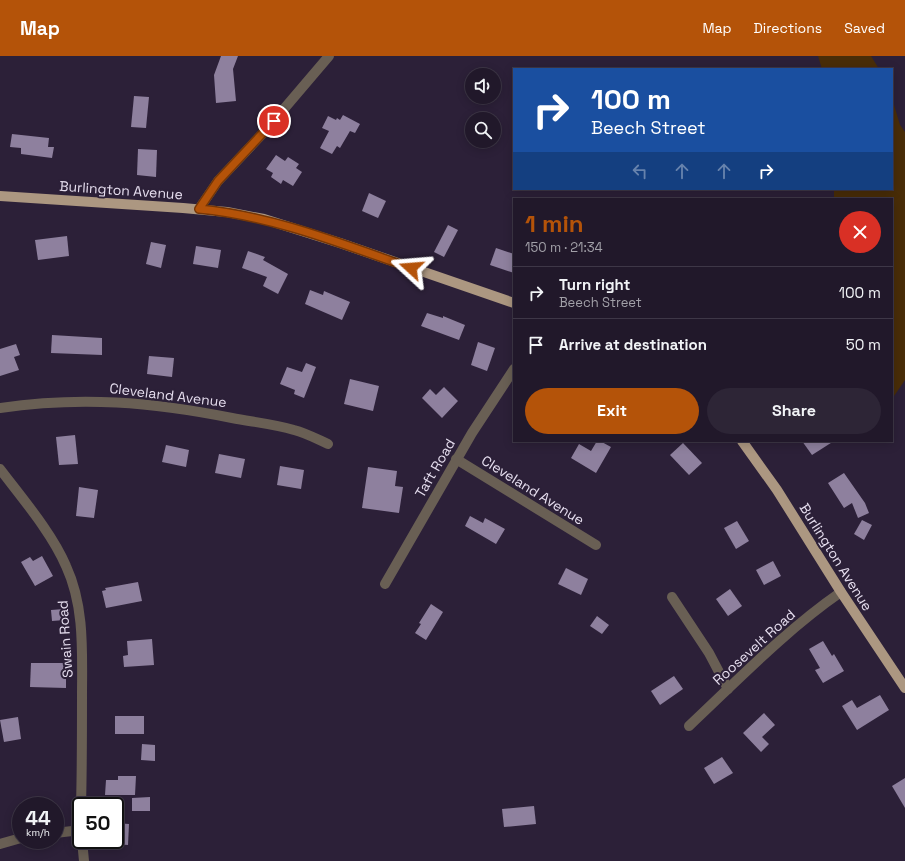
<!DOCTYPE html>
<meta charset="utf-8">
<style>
body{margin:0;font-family:"Space Grotesk",sans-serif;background:#2d2536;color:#f1f3f6;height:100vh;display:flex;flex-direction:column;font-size:15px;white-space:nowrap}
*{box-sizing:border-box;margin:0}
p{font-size:13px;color:#a2a0a8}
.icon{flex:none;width:22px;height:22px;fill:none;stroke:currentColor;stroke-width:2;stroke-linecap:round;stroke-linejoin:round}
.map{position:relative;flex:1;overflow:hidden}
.details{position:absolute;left:513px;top:142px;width:380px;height:244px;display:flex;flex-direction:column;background:#21182a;border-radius:0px;box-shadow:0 2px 10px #0003,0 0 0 1px #3e3747}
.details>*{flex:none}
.hud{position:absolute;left:513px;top:12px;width:380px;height:122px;border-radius:0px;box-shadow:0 2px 10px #0003,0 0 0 1px #3e3747;background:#1a4fa0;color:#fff;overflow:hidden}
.buttons{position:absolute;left:465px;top:12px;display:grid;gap:8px}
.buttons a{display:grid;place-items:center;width:36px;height:36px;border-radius:50%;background:#21182a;box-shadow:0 2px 10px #0003,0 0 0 1px #3e3747;font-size:20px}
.speed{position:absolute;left:12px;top:741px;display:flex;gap:8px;font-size:20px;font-weight:700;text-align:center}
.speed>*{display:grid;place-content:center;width:52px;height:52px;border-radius:50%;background:#21182a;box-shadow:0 2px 10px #0003,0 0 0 1px #3e3747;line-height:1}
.speed small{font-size:10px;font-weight:400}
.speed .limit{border:2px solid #111;border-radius:6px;background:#fff;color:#111}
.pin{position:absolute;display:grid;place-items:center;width:34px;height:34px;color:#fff;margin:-17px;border:2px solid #fff;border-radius:50%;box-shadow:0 1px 4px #0007}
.me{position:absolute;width:44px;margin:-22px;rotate:289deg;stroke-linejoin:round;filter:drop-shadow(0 0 3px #0008)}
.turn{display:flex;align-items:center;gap:14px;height:84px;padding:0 12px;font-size:18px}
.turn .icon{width:52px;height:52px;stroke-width:2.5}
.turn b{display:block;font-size:28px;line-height:34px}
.lanes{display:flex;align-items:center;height:38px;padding:0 12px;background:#0003;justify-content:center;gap:20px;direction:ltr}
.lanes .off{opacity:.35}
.round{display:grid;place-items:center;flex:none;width:42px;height:42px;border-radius:21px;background:#2d2536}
.overview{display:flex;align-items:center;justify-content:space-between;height:68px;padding:0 12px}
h1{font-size:24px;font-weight:700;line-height:30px;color:#b45309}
.button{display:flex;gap:8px;margin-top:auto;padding:8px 12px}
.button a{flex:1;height:46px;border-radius:24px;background:#b45309;color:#fff;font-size:16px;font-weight:700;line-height:46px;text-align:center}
.button a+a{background:#2d2536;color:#f1f3f6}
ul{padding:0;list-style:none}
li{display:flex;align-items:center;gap:12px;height:52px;padding:0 12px;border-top:1px solid #3e3747}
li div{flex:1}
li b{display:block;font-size:15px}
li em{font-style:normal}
header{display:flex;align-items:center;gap:24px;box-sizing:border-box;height:56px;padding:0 20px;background:#b45309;color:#fff}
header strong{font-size:19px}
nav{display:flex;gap:22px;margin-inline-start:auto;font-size:14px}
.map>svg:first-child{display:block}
</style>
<header>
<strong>Map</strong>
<nav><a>Map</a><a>Directions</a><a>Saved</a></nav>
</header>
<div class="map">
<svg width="905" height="805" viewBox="0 0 905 805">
<rect width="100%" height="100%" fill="#2c2038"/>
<g fill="#492d08">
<polygon points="818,0 871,0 879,13 822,13"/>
<polygon points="892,42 900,69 905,76 905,324 892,343 892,143 834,143 834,133 892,133"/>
</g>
<g fill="#8e809e">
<polygon points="221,0 238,0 233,13 236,45 216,47 214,19"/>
<polygon points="134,40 149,41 146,72 131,71"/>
<polygon points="343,59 360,68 355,77 350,75 340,92 337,90 332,98 320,92 329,75 322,72 328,60 336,64 337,62 340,64"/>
<polygon points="12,78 49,82 48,91 54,91 52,102 21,98 21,92 10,91"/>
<polygon points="138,93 157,94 156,121 137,119"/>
<polygon points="276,99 285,105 288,101 299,108 296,112 302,116 293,130 283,124 281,128 271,121 273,117 266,113"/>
<polygon points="369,137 386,145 378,162 362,155"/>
<polygon points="448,169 458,174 444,201 434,196"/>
<polygon points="67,180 69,200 38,204 35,184"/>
<polygon points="151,186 166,189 161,212 146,208"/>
<polygon points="196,190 221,194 218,212 193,208"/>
<polygon points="496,192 514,198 514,217 490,209"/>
<polygon points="248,195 265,201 263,204 288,218 278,238 263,230 267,221 242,212"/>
<polygon points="310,234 323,239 324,235 350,246 342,264 305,248"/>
<polygon points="427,257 443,262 443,260 465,269 459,284 421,270"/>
<polygon points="52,279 102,282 102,299 51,297"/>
<polygon points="478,286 495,292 487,315 471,309"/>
<polygon points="16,288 20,299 14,301 19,314 0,320 0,293"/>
<polygon points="149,300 174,302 172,321 147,318"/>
<polygon points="306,307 316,311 304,342 294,338 295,334 280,328 287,311 302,316"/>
<polygon points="350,323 379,330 373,355 344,348"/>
<polygon points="444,331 458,345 442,362 422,342 430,333 436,339"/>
<polygon points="75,379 78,408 59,409 56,381"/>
<polygon points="597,385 600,385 611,391 596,417 571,402 579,388 591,395"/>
<polygon points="802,385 834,385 812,399"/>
<polygon points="683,387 702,407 689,419 670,399"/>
<polygon points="166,389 189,394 186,411 162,406"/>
<polygon points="219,398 245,403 241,422 215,417"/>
<polygon points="280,410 304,414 301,433 277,429"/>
<polygon points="368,411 397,415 395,430 403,431 399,457 362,452"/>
<polygon points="844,417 865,447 869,457 858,462 852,447 844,452 828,427"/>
<polygon points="79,431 98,434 94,462 76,460"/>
<polygon points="470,460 483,467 485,462 505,473 496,488 465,470"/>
<polygon points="862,464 872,469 864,484 854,478"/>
<polygon points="737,465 749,485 736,493 724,472"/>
<polygon points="42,500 53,520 35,530 21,506 30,501 33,505"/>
<polygon points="773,505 781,520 764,529 756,514"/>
<polygon points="566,512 588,523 581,539 558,528"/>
<polygon points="138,526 142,545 106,552 102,535 106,534 105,532"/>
<polygon points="730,533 742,550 728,560 716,543"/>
<polygon points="431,548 443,556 426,584 415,577 421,568 419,567"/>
<polygon points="64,553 65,564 52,565 51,554"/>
<polygon points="597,560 609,569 602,578 590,570"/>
<polygon points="152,583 154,609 124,611 123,600 128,599 127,585"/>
<polygon points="823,585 832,600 834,598 844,615 823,627 815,614 820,612 809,593"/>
<polygon points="31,607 66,607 66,632 30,631"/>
<polygon points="674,620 683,633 660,649 651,635"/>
<polygon points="880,639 889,654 857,674 842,650 852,644 857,652"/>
<polygon points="764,657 775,669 762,681 769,688 761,696 743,677"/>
<rect x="115" y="660" width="29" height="18"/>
<polygon points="18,661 21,683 4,686 0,664"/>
<polygon points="142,688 155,689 155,705 141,704"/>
<polygon points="722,701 733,717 714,728 704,712"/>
<polygon points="118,720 136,720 135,739 105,739 106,724 118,724"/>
<polygon points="905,722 905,752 892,730"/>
<polygon points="150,741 150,755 132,755 132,742"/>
<polygon points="534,750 536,768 504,771 502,753"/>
<polygon points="115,767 129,768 128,789 115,788"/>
</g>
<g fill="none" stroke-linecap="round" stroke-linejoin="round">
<g stroke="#695f54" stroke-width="10">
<polyline points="199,153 218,125 266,74 329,0"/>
<path d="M0,352C81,340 152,346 232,362C253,366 274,368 294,374C306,377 317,383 328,388"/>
<polyline points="456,403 596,489"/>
<path d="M0,413C22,442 52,477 66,510C85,551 82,597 82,641C82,677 82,714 81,750"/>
<polyline points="385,528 472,377 514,313"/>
<polyline points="672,541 709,597 728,633"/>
<path d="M689,670C738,624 786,574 841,536"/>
<polyline points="55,777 81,774"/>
<polyline points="82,784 84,805"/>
<polyline points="0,788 21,782"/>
</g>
<g stroke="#ac9781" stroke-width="10">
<polyline points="0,140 183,152 227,156 264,163 340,187 514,247"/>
<polyline points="742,385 777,434 841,536 905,632"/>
</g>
</g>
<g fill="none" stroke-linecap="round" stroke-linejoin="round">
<defs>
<path id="route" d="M274,65L218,125L199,153C273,160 342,188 411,212"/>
</defs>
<use href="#route" stroke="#753606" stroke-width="10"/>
<use href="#route" stroke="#b45309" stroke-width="7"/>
</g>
<g text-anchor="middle" stroke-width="4" stroke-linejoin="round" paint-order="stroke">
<g font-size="14" fill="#e6deef" stroke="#2c2038">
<text transform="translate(121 134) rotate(4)" y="5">Burlington Avenue</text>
<text transform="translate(168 339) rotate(7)" y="5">Cleveland Avenue</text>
<text transform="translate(435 412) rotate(-60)" y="5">Taft Road</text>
<text transform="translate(533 434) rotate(32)" y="5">Cleveland Avenue</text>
<text transform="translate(836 501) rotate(58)" y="5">Burlington Avenue</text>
<text transform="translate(65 583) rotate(-94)" y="5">Swain Road</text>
<text transform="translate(754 591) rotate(-42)" y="5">Roosevelt Road</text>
</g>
</g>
</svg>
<div class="buttons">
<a><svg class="icon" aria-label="sound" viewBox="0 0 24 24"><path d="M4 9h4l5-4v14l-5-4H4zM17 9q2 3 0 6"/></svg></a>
<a><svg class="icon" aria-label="search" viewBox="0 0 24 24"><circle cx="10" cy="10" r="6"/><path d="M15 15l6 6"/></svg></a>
</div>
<div class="speed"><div>44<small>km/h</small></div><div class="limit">50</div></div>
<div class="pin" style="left:274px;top:65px;background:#d93025"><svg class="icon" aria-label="arrive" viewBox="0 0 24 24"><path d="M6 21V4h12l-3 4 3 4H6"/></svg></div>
<svg class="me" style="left:411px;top:212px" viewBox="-20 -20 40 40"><path d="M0-17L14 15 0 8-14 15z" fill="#b45309" stroke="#fff" stroke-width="4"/></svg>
<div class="hud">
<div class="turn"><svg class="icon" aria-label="right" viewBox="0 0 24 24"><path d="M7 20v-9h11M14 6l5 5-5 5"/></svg><div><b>100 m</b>Beech Street</div></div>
<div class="lanes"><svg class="icon off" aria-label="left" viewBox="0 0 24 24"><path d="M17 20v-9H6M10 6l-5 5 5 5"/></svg><svg class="icon off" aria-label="ahead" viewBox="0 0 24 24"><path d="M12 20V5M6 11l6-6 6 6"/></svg><svg class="icon off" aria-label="ahead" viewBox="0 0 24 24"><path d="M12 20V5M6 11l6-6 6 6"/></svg><svg class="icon" aria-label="right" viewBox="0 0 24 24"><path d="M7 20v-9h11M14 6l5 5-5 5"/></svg></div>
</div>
<section class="details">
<div class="overview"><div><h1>1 min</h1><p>150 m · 21:34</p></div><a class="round" style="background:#d93025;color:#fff"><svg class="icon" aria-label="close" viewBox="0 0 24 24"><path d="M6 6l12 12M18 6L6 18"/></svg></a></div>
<ul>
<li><svg class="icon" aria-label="right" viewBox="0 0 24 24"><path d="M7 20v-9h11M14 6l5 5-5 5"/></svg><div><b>Turn right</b><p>Beech Street</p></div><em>100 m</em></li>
<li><svg class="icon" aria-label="arrive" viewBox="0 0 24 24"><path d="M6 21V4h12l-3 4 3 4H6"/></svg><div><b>Arrive at destination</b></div><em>50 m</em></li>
</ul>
<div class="button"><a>Exit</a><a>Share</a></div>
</section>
</div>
